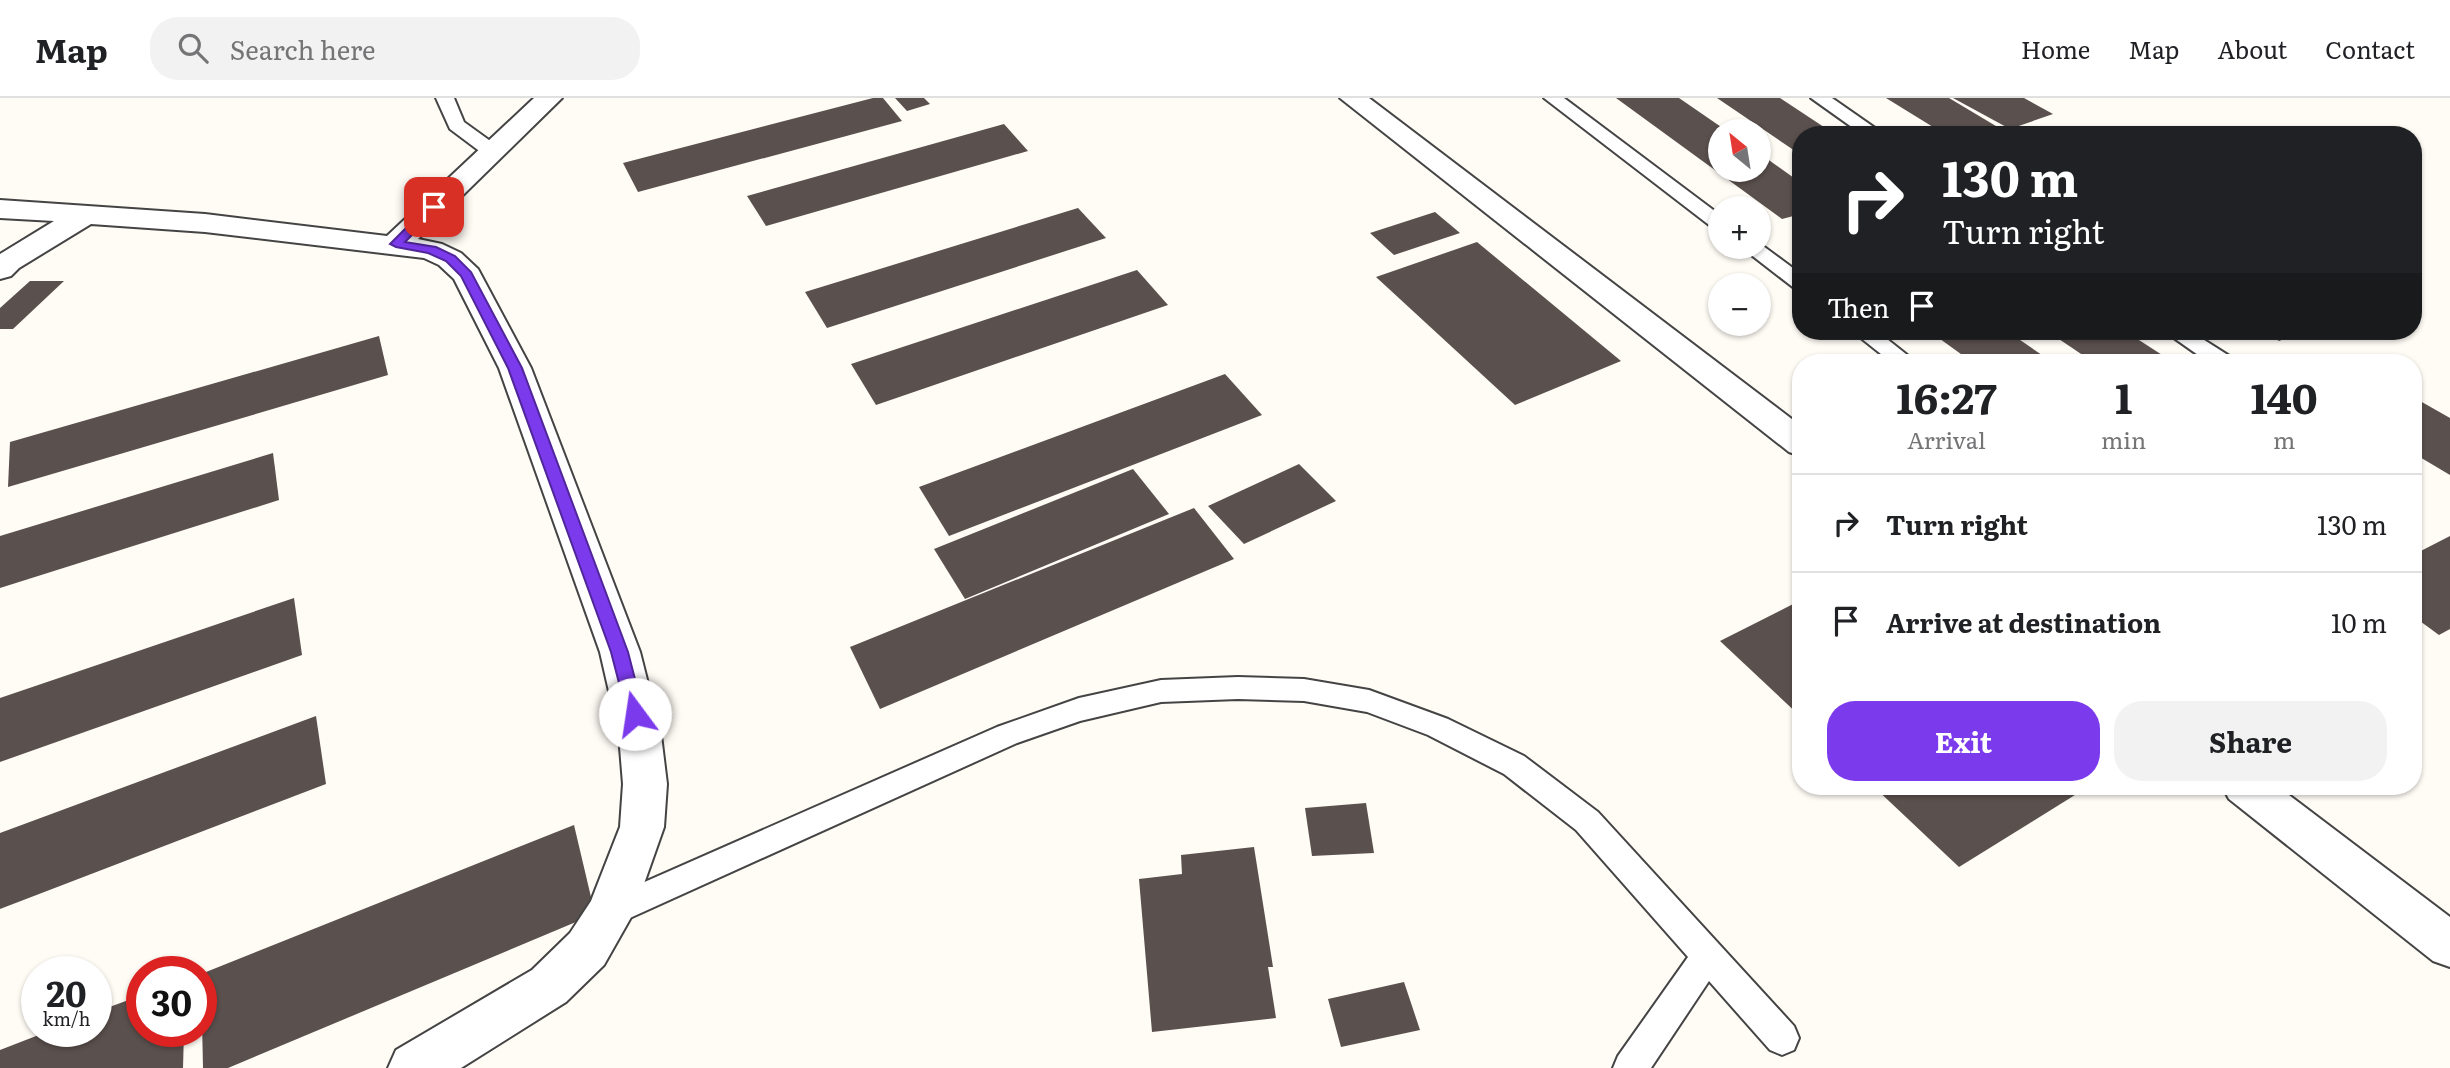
<!DOCTYPE html>
<meta charset="utf-8">
<style>
body{margin:0;font-family:Literata,serif;background:#f2f2f2;color:#202124;height:100vh;display:flex;flex-direction:column;font-size:26px;white-space:nowrap}
*{box-sizing:border-box;margin:0}
p{font-size:23px;color:#757577}
.icon{flex:none;width:38px;height:38px;fill:none;stroke:currentColor;stroke-width:2;stroke-linecap:round;stroke-linejoin:round}
.map{position:relative;flex:1;overflow:hidden}
.drawer{position:absolute;left:1792px;top:256px;width:630px;height:441px;display:flex;flex-direction:column;background:#fff;border-radius:28px;box-shadow:0 2px 5px #0004}
.drawer>*{flex:none}
.banner{position:absolute;left:1792px;top:28px;width:630px;height:214px;border-radius:28px;box-shadow:0 2px 5px #0004;background:#202124;color:#fff;overflow:hidden}
.needle{width:46px;rotate:330deg}
.fabs{position:absolute;left:1708px;top:21px;display:grid;gap:14px}
.fabs a{display:grid;place-items:center;width:63px;height:63px;border-radius:50%;background:#fff;box-shadow:0 2px 5px #0004;font-size:35px}
.speed{position:absolute;left:21px;top:858px;display:flex;gap:14px;font-size:35px;font-weight:700;text-align:center}
.speed>*{display:grid;place-content:center;width:91px;height:91px;border-radius:50%;background:#fff;box-shadow:0 2px 5px #0004;line-height:1}
.speed small{font-size:18px;font-weight:400}
.speed .limit{border:10px solid #d22;background:#fff;color:#111}
.pin{position:absolute;display:grid;place-items:center;width:60px;height:60px;color:#fff;margin:-30px;border-radius:14px;box-shadow:0 4px 10px #0006}
.me{position:absolute;width:77px;margin:-38px;rotate:346deg;stroke-linejoin:round;filter:drop-shadow(0 0 5px #0008)}
.turn{display:flex;align-items:center;gap:24px;height:147px;padding:0 35px;font-size:32px}
.turn .icon{width:91px;height:91px;stroke-width:2.5}
.turn b{display:block;font-size:49px;line-height:60px}
.then{display:flex;align-items:center;height:66px;padding:0 35px;background:#0003;gap:14px;font-size:26px}
.eta{display:flex;justify-content:space-evenly;align-items:center;height:119px;text-align:center}
.eta b{font-size:42px;font-weight:700;line-height:49px}
.action{display:flex;gap:14px;margin-top:auto;padding:14px 35px}
.action a{flex:1;height:80px;border-radius:28px;background:#7c3aed;color:#fff;font-size:28px;font-weight:700;line-height:80px;text-align:center}
.action a+a{background:#f2f2f2;color:#202124}
ul{padding:0;list-style:none}
li{display:flex;align-items:center;gap:21px;height:98px;padding:0 35px;border-top:2px solid #e0e0e0}
li div{flex:1}
li b{display:block;font-size:26px}
li em{font-style:normal}
header{display:flex;align-items:center;gap:42px;box-sizing:border-box;height:98px;padding:0 35px;background:#fff;border-bottom:2px solid #e0e0e0}
header strong{font-size:33px}
nav{display:flex;gap:38px;margin-inline-start:auto;font-size:24px}
.search{width:490px;height:63px;background:#f2f2f2;display:flex;align-items:center;gap:18px;box-sizing:border-box;padding:0 24px;border-radius:28px;color:#757577;font-size:26px}
.map>svg:first-child{display:block}
</style>
<header>
<strong>Map</strong>
<div class="search"><svg class="icon" aria-label="search" viewBox="0 0 24 24"><circle cx="10" cy="10" r="6"/><path d="M15 15l6 6"/></svg>Search here</div>
<nav><a>Home</a><a>Map</a><a>About</a><a>Contact</a></nav>
</header>
<div class="map">
<svg width="2450" height="970" viewBox="0 0 2450 970">
<rect width="100%" height="100%" fill="#fffbf5"/>
<g fill="#5a504d">
<polygon points="873,0 883,0 902,23 638,94 623,65"/>
<polygon points="895,0 924,0 930,6 907,13"/>
<polygon points="1616,0 1679,0 1727,33 1720,33 1720,72 1759,72 1759,55 1801,85 1801,116 1782,121"/>
<polygon points="1717,0 1780,0 1836,37 1801,37 1801,57"/>
<polygon points="1886,0 1949,0 2011,37 1946,37"/>
<polygon points="1953,0 2024,0 2053,16 2010,31"/>
<polygon points="1004,26 1028,53 766,128 747,98"/>
<polygon points="1078,110 1106,140 827,230 805,194"/>
<polygon points="1435,114 1460,135 1394,157 1370,135"/>
<polygon points="1477,144 1621,263 1515,307 1376,179"/>
<polygon points="1137,172 1168,207 876,307 851,266"/>
<polygon points="30,183 64,183 13,231 0,231 0,210"/>
<polygon points="1929,233 2007,233 2052,264 1972,264"/>
<polygon points="2047,233 2125,233 2173,264 2093,264"/>
<polygon points="2262,233 2304,233 2279,243"/>
<polygon points="379,238 388,277 8,389 10,344"/>
<polygon points="1225,276 1262,317 949,438 919,389"/>
<polygon points="2413,299 2450,320 2450,377 2413,355"/>
<polygon points="273,355 279,402 0,490 0,438"/>
<polygon points="1299,366 1336,403 1244,446 1208,408"/>
<polygon points="1133,371 1169,416 965,501 934,451"/>
<polygon points="1194,410 1234,461 880,611 850,549"/>
<polygon points="2450,438 2450,531 2439,537 2413,518 2413,457"/>
<polygon points="294,500 302,557 0,664 0,600"/>
<polygon points="1801,502 1801,619 1720,543"/>
<polygon points="316,618 326,686 0,811 0,735"/>
<polygon points="1873,688 2078,688 2083,692 1959,769"/>
<polygon points="1366,705 1374,755 1312,758 1305,710"/>
<polygon points="574,727 595,816 228,970 203,970 201,876"/>
<polygon points="1254,749 1273,869 1268,869 1276,920 1152,934 1139,781 1182,776 1181,757"/>
<polygon points="1404,884 1420,932 1341,949 1328,901"/>
<polygon points="142,897 142,933 184,933 183,970 0,970 0,952 49,933 96,933 96,914"/>
</g>
<g fill="none" stroke-linecap="round" stroke-linejoin="round">
<defs>
<g id="service">
<polygon points="436,0 454,0 464,24 500,50 502,54 500,58 486,58 450,31"/>
<polygon points="1544,0 1564,0 1720,117 1720,132 1713,130"/>
<polygon points="1811,0 1832,0 1885,37 1863,37"/>
<polygon points="1759,145 1801,176 1801,192 1794,190 1741,149 1759,149"/>
<polygon points="1852,233 1877,233 1916,264 1891,264"/>
<polygon points="2164,233 2190,233 2231,259 2234,264 2208,264"/>
<polygon points="1238,579 1304,581 1369,592 1448,621 1524,658 1598,714 1794,928 1799,940 1794,952 1782,957 1770,952 1709,883 1651,970 1613,970 1618,958 1688,859 1576,732 1504,676 1428,637 1367,614 1304,603 1238,601 1161,604 1080,623 1017,645 621,824 610,829 599,824 594,814 599,804 997,629 1079,600 1161,582"/>
</g>
<g id="minor">
<polygon points="534,0 562,0 418,141 442,146 461,155 478,171 531,270 640,554 661,637 667,686 664,729 634,814 604,867 566,904 461,970 388,970 396,952 532,872 570,835 591,803 620,729 623,686 619,637 600,554 499,270 454,181 439,167 424,160 205,134 91,126 19,170 11,178 0,181 0,156 54,123 0,120 0,102 205,116 387,138"/>
<polygon points="1340,0 1369,0 1801,328 1801,358 1789,354"/>
<polygon points="2222,688 2277,688 2450,819 2450,869 2433,863 2229,701"/>
</g>
</defs>
<use href="#service" stroke="#444" stroke-width="4"/>
<use href="#minor" stroke="#444" stroke-width="4"/>
<use href="#service" fill="#fff" fill-rule="evenodd"/>
<use href="#minor" fill="#fff" fill-rule="evenodd"/>
</g>
<polygon fill="#7c3aed" stroke="#51269a" stroke-width="2" points="430,106 440,109 405,144 436,149 455,158 471,174 522,270 628,554 644,616 641,621 629,621 627,616 611,554 508,270 461,178 446,163 428,155 396,149 390,146"/>
</svg>
<div class="fabs">
<a><svg class="needle" viewBox="-14 -14 28 28"><path d="M0-13l5 13h-10z" fill="#e53935"/><path d="M0 13l5-13h-10z" fill="#757577"/></svg></a>
<a>+</a>
<a>−</a>
</div>
<div class="speed"><div>20<small>km/h</small></div><div class="limit">30</div></div>
<div class="pin" style="left:434px;top:109px;background:#d93025"><svg class="icon" aria-label="arrive" viewBox="0 0 24 24"><path d="M6 21V4h12l-3 4 3 4H6"/></svg></div>
<svg class="me" style="left:635px;top:616px" viewBox="-20 -20 40 40"><circle r="19" fill="#fff"/><path d="M0-13L10 11 0 6-10 11z" fill="#7c3aed"/></svg>
<div class="banner">
<div class="turn"><svg class="icon" aria-label="right" viewBox="0 0 24 24"><path d="M7 20v-9h11M14 6l5 5-5 5"/></svg><div><b>130 m</b>Turn right</div></div>
<div class="then">Then<svg class="icon" aria-label="arrive" viewBox="0 0 24 24"><path d="M6 21V4h12l-3 4 3 4H6"/></svg></div>
</div>
<section class="drawer">
<div class="eta">
<div><b>16:27</b><p>Arrival</p></div>
<div><b>1</b><p>min</p></div>
<div><b>140</b><p>m</p></div>
</div>
<ul>
<li><svg class="icon" aria-label="right" viewBox="0 0 24 24"><path d="M7 20v-9h11M14 6l5 5-5 5"/></svg><div><b>Turn right</b></div><em>130 m</em></li>
<li><svg class="icon" aria-label="arrive" viewBox="0 0 24 24"><path d="M6 21V4h12l-3 4 3 4H6"/></svg><div><b>Arrive at destination</b></div><em>10 m</em></li>
</ul>
<div class="action"><a>Exit</a><a>Share</a></div>
</section>
</div>
